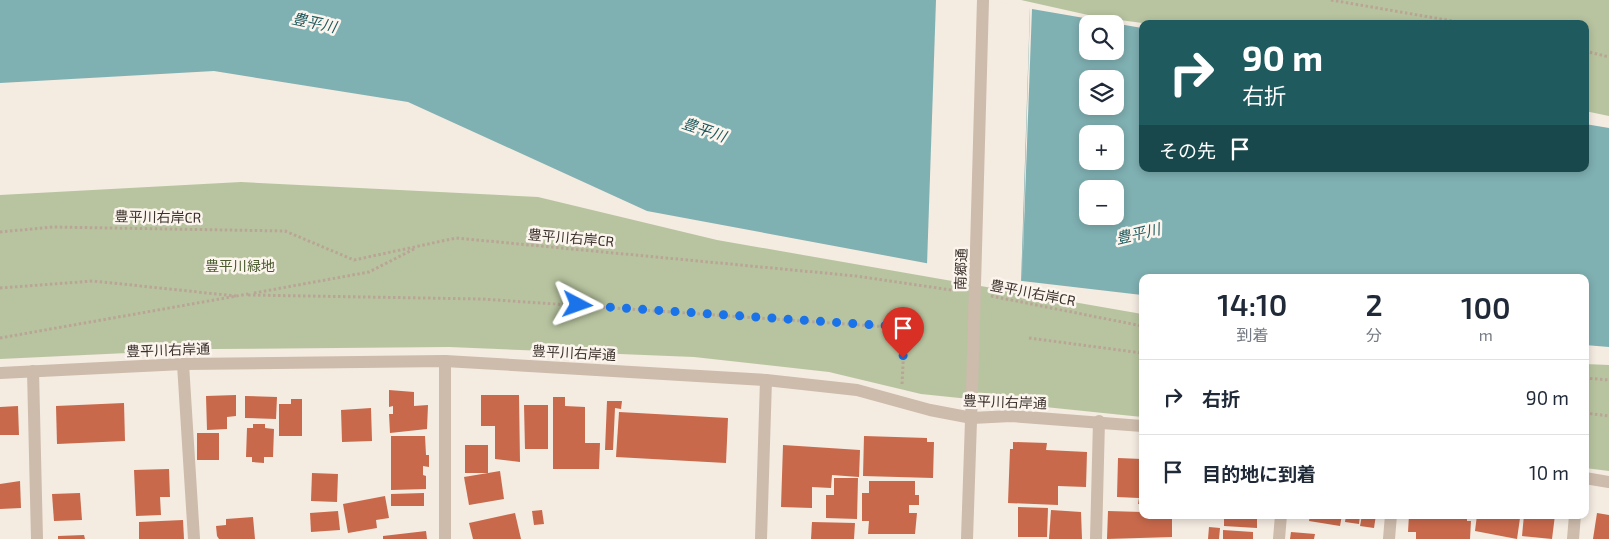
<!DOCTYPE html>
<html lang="ja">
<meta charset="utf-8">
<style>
body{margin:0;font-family:"Exo 2","Noto Sans JP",sans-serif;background:#f6f6f7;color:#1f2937;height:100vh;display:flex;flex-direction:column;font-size:19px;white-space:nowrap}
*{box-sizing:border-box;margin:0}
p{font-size:16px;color:#747a83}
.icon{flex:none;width:28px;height:28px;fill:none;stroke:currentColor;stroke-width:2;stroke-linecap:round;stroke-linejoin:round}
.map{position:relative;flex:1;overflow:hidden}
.side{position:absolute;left:1139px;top:274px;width:450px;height:245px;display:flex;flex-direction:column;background:#fff;border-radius:10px;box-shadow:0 2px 8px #0003}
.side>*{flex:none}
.hud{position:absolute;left:1139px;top:20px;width:450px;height:152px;border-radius:10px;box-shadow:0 2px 8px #0003;background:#1f5a5e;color:#fff;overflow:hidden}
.tools{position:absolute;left:1079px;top:15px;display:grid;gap:10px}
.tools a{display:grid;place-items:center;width:45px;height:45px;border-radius:10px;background:#fff;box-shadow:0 2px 8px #0003;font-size:25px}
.pin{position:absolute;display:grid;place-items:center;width:42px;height:42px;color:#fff;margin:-51px -21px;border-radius:50% 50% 50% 0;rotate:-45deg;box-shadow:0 0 5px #0007}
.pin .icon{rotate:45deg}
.me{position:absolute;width:55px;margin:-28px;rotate:94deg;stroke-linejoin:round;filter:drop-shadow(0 0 4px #0008)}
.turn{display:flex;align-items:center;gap:18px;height:105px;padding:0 20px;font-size:22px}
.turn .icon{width:65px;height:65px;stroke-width:2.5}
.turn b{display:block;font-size:35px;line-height:42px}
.then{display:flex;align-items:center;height:48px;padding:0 20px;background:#0003;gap:10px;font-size:19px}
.eta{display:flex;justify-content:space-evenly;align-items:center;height:85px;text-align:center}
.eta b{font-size:30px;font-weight:600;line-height:35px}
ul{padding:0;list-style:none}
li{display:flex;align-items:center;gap:15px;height:75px;padding:0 20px;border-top:1px solid #e0e1e3}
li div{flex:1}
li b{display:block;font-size:19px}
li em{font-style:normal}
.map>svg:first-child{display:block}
</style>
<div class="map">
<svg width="1609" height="539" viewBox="0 0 1609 539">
<rect width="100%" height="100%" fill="#f4ebe1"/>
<g fill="#b8c4a0">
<polygon points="1021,0 1609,0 1609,116 1585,111 1585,24 1150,24 1097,17"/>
<polygon points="241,182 538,197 717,240 1142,314 1142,417 921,394 829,372 694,357 449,347 212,349 0,359 0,195"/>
<polygon points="1585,364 1609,365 1609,471 1585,468"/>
</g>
<path fill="#7fb0b2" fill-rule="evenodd" d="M0,0H962L1030,9L1022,279L1032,9L1142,28V169H1585V124L1609,128V347L1585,345V278H1142V295L1022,281L647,211L408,102L214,71L0,83ZM1088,24H1115V51H1088ZM1088,79H1115V106H1088ZM1088,134H1115V161H1088ZM1088,189H1115V216H1088Z"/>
<polygon fill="#f4ebe1" points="936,0 981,0 1030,7 1021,283 927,265"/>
<g fill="#c8694b">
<polygon points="389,390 414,392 414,406 428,405 427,429 390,433 389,414 393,414 393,406 389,407"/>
<polygon points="236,395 236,416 227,417 227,429 207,430 206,396"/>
<polygon points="481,395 519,395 520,462 495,459 495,426 481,426"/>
<polygon points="245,396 277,397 276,419 245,418"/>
<polygon points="553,397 565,397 565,406 585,407 585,443 600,443 599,469 553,469"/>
<polygon points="291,399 302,399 302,436 279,436 279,404 291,404"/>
<polygon points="607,401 622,401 621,409 615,408 613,450 605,450"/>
<polygon points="124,403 125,441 57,444 56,406"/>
<polygon points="524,405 548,405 548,449 525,449"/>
<polygon points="18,406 19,435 0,435 0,407"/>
<polygon points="371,408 372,441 342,442 341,410"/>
<polygon points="619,412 728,418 726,463 616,457"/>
<polygon points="253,424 265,424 265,428 274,429 273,457 264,457 264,463 252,462 252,457 246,457 247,428 253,428"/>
<rect x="197" y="433" width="22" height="27"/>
<polygon points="391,436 425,436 426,455 429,455 429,467 423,466 423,475 426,476 426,489 391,490"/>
<polygon points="864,436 927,438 927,442 934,442 933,478 863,476"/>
<polygon points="1013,442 1047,443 1046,450 1087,452 1086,487 1058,486 1058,505 1008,503 1010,449 1013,449"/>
<rect x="465" y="445" width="23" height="28"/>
<polygon points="783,445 860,450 859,477 832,475 831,488 812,487 812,508 781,507"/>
<polygon points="1118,458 1142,459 1142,504 1138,504 1139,498 1117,497"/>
<polygon points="169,469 170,497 160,497 161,515 136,516 134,470"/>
<polygon points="500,471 504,499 469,505 464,477"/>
<polygon points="312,473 338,474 337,502 311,501"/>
<polygon points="834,478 858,478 857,519 826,518 826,495 834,495"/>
<polygon points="20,481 21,508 0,509 0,484"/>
<polygon points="869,481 915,481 915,495 919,495 919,505 909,505 909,513 917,513 915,534 868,534 869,521 862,521 862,493 869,493"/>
<polygon points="80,493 82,520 54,521 52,494"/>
<polygon points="424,493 424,506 391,506 391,494"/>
<polygon points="385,496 389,518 376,520 377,528 348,533 343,504"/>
<polygon points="1018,507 1048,508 1047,537 1018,537"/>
<polygon points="542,510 544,524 534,525 532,511"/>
<polygon points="1051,510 1081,512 1082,539 1049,539"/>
<polygon points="338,511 340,530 311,532 310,513"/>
<polygon points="1108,511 1142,512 1142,515 1172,515 1172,537 1107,539"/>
<polygon points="515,513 521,539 473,539 469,523"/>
<polygon points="1597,513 1609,515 1609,539 1593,539"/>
<polygon points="1224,515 1257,515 1257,528 1224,526"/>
<polygon points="1310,515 1342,515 1340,526 1309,521"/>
<polygon points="1346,515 1360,515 1359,524 1345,522"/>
<polygon points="1362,515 1376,515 1374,528 1360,526"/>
<polygon points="1409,515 1467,515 1467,521 1471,521 1470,539 1416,539 1416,532 1408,532"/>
<polygon points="1477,515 1512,515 1512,517 1520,518 1517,539 1475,531"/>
<polygon points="1524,515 1555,515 1552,539 1522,536"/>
<polygon points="253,517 255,539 219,539 217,536 216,526 226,525 226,519"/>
<polygon points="183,520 184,539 139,539 139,522"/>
<polygon points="812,522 855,523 854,539 811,539"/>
<polygon points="1209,527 1220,528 1219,539 1208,539"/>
<polygon points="1223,530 1253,532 1253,539 1223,539"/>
<polygon points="426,531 427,539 383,539 383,536"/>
<polygon points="1291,532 1315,534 1314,539 1290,539"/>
<polygon points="84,535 85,539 58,539 58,536"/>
</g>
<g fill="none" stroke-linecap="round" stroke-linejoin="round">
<g stroke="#b9a596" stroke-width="3" stroke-dasharray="2.5 2.5" stroke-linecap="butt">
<polyline points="1331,0 1470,24"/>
<polyline points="1585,51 1609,57"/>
<polyline points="0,232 53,227 285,231 354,260 456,238 856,276 958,291"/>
<polyline points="0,288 93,281 236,296"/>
<polyline points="254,293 369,272 416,248"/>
<polyline points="248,295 482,299 918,329"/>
<polyline points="991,296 1142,326"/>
<polyline points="0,338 248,294"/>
<polyline points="1029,338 1142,353"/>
<polyline points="1585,378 1609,380"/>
<polyline points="902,384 905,327"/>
<polyline points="1585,413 1609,416"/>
</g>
<g stroke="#cdbbac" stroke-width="12">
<polyline points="445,361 445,539"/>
<polyline points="183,364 194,539"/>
<polyline points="33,371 37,539"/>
<polyline points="761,539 766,380"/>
<polyline points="1096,539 1099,421"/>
<polyline points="1279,539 1281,515"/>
<polyline points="1389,539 1391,515"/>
<polyline points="1573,539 1575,515"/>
</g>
<g stroke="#cdbbac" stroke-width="12">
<polyline points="0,373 183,364 445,361 766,380 857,390 930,410 972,418 1011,416 1142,426"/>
<polyline points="1585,478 1609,482"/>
<polyline points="967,539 972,391"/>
</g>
<polyline stroke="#cdbbac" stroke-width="12" points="972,391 983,0"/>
</g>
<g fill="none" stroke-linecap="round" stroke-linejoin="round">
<polyline stroke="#1a73e8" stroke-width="9" stroke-dasharray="0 16.2" points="578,305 905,327 903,358"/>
</g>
<g text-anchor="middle" stroke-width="5" stroke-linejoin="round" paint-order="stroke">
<g font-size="14" fill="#3b302b" stroke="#fbf5ee">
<text transform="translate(158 217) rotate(1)" y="5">豊平川右岸CR</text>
<text transform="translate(571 238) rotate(5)" y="5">豊平川右岸CR</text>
<text transform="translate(961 269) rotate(-88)" y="5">南郷通</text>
<text transform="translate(1033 293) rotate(11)" y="5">豊平川右岸CR</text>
<text transform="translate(168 350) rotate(-2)" y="5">豊平川右岸通</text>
<text transform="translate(574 353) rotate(3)" y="5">豊平川右岸通</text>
<text transform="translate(1005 402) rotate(2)" y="5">豊平川右岸通</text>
</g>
<g font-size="14" fill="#4a5a2e" stroke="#fbf5ee">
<text x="240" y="271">豊平川緑地</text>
</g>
<g font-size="15" font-style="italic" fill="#1f5a5e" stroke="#fbf5ee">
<text transform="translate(314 23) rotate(12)" y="5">豊平川</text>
<text transform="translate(704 130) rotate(19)" y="5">豊平川</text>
<text transform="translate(1138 234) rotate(-13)" y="5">豊平川</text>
</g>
</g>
</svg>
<div class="tools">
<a><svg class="icon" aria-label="search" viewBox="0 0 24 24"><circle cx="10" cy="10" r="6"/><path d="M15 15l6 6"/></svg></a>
<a><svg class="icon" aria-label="layers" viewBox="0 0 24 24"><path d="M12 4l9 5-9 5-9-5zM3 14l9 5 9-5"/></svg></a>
<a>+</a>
<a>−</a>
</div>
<div class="pin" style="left:903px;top:358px;background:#d93025"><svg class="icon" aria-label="arrive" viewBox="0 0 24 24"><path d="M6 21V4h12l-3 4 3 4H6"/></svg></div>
<svg class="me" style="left:578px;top:305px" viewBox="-20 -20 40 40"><path d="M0-17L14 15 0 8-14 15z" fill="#1a73e8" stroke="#fff" stroke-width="4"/></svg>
<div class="hud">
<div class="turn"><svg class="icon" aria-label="right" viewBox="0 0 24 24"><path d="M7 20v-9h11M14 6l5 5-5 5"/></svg><div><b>90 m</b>右折</div></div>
<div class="then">その先<svg class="icon" aria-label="arrive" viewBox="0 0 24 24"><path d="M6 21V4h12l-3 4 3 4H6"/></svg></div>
</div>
<section class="side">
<div class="eta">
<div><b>14:10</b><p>到着</p></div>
<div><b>2</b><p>分</p></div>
<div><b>100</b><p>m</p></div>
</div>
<ul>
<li><svg class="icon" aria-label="right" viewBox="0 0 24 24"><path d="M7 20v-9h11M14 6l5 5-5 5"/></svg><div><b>右折</b></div><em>90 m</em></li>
<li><svg class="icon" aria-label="arrive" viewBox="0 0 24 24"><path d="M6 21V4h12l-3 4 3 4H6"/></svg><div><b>目的地に到着</b></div><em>10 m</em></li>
</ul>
</section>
</div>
